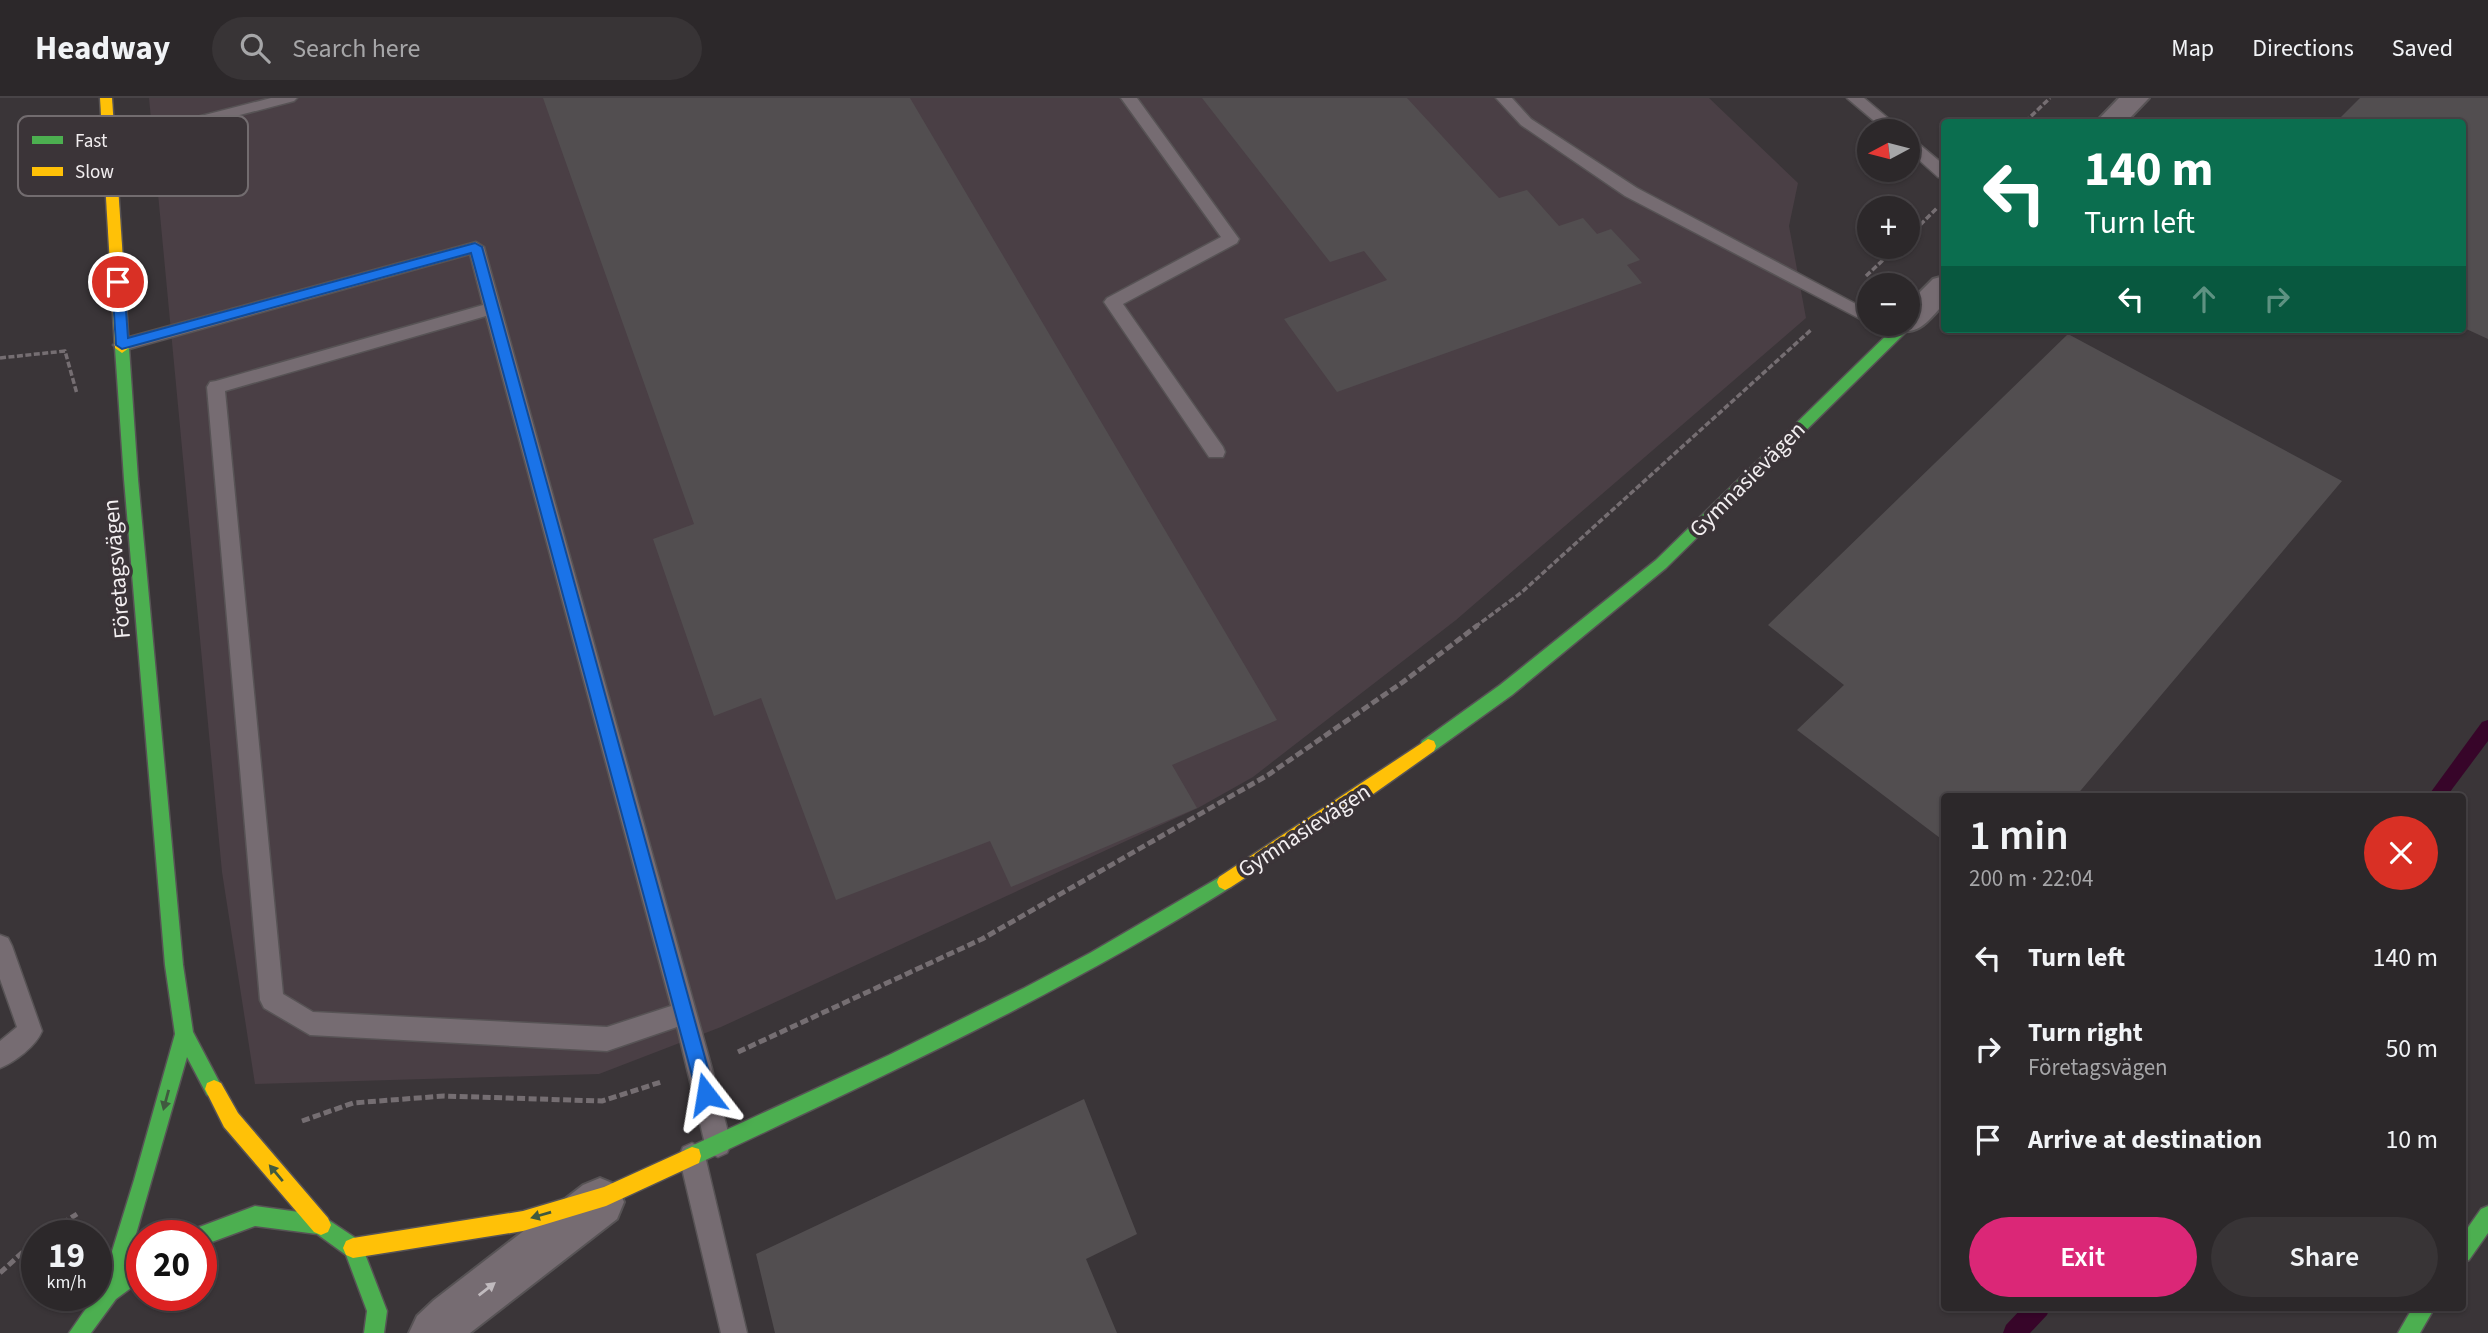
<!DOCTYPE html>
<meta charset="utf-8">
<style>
body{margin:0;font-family:"Source Sans 3",sans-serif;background:#383436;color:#f1f3f6;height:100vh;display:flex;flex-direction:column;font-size:26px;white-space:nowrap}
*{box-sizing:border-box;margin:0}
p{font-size:23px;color:#a6a6a8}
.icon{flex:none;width:38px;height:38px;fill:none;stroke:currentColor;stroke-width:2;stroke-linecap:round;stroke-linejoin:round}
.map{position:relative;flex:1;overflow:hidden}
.drawer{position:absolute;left:1941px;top:695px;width:525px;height:518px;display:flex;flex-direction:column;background:#2c282a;border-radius:7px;box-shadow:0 2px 5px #0004,0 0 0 2px #484447}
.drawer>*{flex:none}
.top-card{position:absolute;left:1941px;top:21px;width:525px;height:214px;border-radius:7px;box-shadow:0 2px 5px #0004,0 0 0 2px #484447;background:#0b6e4f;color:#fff;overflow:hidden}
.needle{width:46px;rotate:263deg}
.fabs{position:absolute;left:1857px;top:21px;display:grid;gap:14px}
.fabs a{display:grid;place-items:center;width:63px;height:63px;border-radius:50%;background:#2c282a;box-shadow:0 2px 5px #0004,0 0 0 2px #484447;font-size:35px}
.speed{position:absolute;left:21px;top:1122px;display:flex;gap:14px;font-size:35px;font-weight:700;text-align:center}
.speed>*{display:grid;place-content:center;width:91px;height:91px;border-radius:50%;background:#2c282a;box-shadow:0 2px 5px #0004,0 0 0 2px #484447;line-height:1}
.speed small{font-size:18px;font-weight:400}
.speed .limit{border:10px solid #d22;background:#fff;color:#111}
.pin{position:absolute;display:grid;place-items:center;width:60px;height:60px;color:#fff;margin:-30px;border:4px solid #fff;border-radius:50%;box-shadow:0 2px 7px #0007}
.me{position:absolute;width:77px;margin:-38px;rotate:346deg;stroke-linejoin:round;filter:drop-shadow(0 0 5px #0008)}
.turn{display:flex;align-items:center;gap:24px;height:147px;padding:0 28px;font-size:32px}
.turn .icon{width:91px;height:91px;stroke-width:2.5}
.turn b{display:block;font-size:49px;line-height:60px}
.lanes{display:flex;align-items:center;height:66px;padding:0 28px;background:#0003;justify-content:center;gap:35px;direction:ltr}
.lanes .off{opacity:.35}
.round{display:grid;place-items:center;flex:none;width:74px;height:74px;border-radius:37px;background:#383436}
.head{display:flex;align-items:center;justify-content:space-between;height:119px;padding:0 28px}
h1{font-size:42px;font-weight:600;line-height:52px}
.cta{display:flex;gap:14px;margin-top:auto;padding:14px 28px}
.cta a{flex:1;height:80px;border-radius:42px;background:#db2777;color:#fff;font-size:28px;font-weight:600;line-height:80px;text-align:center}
.cta a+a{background:#383436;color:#f1f3f6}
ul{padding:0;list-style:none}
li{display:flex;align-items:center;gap:21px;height:91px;padding:0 28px}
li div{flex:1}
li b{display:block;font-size:26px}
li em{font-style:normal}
header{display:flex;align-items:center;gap:42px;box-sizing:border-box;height:98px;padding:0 35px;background:#2c282a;border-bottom:2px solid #484447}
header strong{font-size:33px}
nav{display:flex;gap:38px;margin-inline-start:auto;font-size:24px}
.search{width:490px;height:63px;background:#383436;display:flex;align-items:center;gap:18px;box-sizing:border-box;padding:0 24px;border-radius:38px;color:#a6a6a8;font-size:26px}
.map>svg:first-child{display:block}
</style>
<header>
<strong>Headway</strong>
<div class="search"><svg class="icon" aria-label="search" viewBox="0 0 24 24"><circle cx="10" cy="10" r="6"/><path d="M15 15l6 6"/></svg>Search here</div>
<nav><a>Map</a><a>Directions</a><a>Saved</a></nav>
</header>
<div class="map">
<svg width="2488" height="1235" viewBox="0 0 2488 1235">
<rect width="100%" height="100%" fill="#3a3538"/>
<polygon fill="#4a3f45" points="149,0 1709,0 1798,85 1789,128 1806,220 1456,522 1253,679 1198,710 721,929 599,976 255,986 222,774"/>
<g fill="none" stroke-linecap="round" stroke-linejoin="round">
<g fill="#370529" fill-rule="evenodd">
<polygon points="2488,622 2488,643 2447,698 2428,698 2482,624"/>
<polygon points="2023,1209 2050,1209 2047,1217 2030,1235 2003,1235 2006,1227"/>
</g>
</g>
<g fill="#524e50">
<polygon points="543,0 910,0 1277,622 1172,667 1197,710 1011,789 990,743 836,802 761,600 714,618 653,441 694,426"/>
<polygon points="1202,0 1407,0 1499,100 1527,92 1559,128 1583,120 1597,136 1611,131 1640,162 1627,167 1642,185 1337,294 1284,221 1387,182 1364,153 1330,164"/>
<polygon points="2360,0 2488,0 2488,241 2462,229 2462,24 2336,24"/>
<polygon points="2068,236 2342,383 2076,698 1944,698 1944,743 1797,632 1844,587 1768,527"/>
<polygon points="1084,1001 1137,1136 1086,1161 1117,1235 775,1235 756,1156"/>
</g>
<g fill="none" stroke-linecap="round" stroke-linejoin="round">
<defs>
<g id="lane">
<polygon points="271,0 297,0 294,3 109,51 101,46 104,43"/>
<polygon points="1121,0 1137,0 1239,141 1237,145 1123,206 1223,349 1225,354 1223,359 1209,359 1104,204 1107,200 1221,139"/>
<polygon points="1496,0 1512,0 1531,21 1637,90 1869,213 1870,226 1625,98 1521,27"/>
<polygon points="1847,0 1864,0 1903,33 1886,33"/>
<polygon points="1908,39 1913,41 1944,67 1944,80 1938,79 1908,52"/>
<path d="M476,144L484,149L712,971L731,1046L727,1055L718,1059L709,1055L705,1046L677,929L607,953L310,937L264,910L260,902L207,289L210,284L216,283L483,207L470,156L122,253L113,247L122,241ZM486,218L671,908L607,929L313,914L283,896L225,293Z"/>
<path d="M0,837L8,840L12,848L42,933C36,948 15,964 0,970V943L17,929L0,881Z"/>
<polygon points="692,1045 701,1049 705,1058 747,1235 721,1235 679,1058 683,1049"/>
</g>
<g id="street">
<polygon points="2119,0 2149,0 2126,24 2096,24"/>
<path d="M1944,178V206C1929,221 1920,238 1897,232L1893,226H1908V206L1933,181Z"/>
<polygon points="600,1080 617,1087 624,1104 617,1121 470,1235 409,1235 417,1218 434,1202 583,1087"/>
</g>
<g id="fast">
<polygon points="1908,222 1912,226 1911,229 1666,470 1512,597 1434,653 1428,655 1422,653 1420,648 1422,643 1500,587 1656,462 1898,226 1908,226"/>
<polygon points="122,245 129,250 138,381 183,867 193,934 223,991 221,997 214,1000 207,997 187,959 126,1171 135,1173 138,1180 135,1187 116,1201 91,1235 69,1235 101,1189 134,1082 175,936 165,867 124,381 115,250"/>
<path d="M1225,776L1231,779L1233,784L1231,789C1061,896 880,980 699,1065L692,1067L685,1065L683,1058L685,1051L889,957L1024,890L1090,855Z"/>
<polygon points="255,1108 321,1117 360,1143 387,1213 384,1235 364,1235 367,1213 346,1157 317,1136 255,1128 201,1148 201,1138 191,1138 194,1131"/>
<polygon points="2488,1108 2488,1135 2469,1162 2462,1165 2462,1138 2481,1111"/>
<polygon points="2413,1209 2435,1209 2420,1235 2398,1235"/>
</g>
<g id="slow">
<polygon points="100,0 112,0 129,250 122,255 115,250"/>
<polygon points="1428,641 1434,643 1436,648 1434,653 1352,711 1231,789 1225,792 1219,789 1217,784 1219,779"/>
<polygon points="214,982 221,985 238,1015 328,1120 331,1127 328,1134 321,1137 314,1134 224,1029 205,991 207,985"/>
<polygon points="692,1049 699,1051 701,1058 699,1065 606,1108 523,1133 353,1160 346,1157 343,1150 346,1143 353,1140 523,1113 604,1089"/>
</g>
</defs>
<use href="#lane" stroke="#575355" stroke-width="3"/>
<use href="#street" stroke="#575355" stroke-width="4"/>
<use href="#fast" stroke="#575355" stroke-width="3"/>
<use href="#slow" stroke="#575355" stroke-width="3"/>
<g stroke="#756e72" stroke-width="3.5" stroke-dasharray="6 2.5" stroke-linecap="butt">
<polyline points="2025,24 2050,0"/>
<polyline points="1908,139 1937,110"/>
<polyline points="1866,178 1897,149"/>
<polyline points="0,260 65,253 77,296"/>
<polyline points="1475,529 1522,494 1812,231"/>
</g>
<g stroke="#756e72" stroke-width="5" stroke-dasharray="8 3.5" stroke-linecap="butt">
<polyline points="738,954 982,841 1268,677 1403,584 1478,527"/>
<polyline points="302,1023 353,1005 444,998 602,1003 661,984"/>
<polyline points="42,1138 77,1116"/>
<polyline points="0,1175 37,1141"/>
</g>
<use href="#lane" fill="#766c72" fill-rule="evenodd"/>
<use href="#street" fill="#766c72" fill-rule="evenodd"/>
<use href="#fast" fill="#4caf50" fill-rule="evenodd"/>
<use href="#slow" fill="#ffc107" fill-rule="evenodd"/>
</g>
<defs><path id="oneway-solid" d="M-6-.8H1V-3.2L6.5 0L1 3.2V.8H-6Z" transform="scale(1.75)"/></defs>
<g fill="#40593f">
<use href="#oneway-solid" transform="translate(166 1002) rotate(105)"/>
<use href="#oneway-solid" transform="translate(276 1075) rotate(-130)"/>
<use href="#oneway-solid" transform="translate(541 1117) rotate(164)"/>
</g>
<use fill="#c0babe" href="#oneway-solid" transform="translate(487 1191) rotate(-38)"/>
<polygon fill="#1a73e8" stroke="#114b97" stroke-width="2" points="475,145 482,149 715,996 713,1003 706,1006 700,1003 697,996 471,155 122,251 116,247 112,184 118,180 124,184 128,240"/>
<g text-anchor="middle" stroke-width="7" stroke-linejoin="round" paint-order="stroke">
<g font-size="23" fill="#f2eef0" stroke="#3b3438">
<text transform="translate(1747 381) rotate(-45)" y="8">Gymnasievägen</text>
<text transform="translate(116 471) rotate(-95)" y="8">Företagsvägen</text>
<text transform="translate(1304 732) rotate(-33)" y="8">Gymnasievägen</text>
</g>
</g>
<rect x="18" y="18" width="230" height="80" rx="10" fill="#3b3438" stroke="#726c6f" stroke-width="2"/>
<rect x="32" y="38" width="31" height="8" fill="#4caf50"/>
<rect x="32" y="69" width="31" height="9" fill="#ffc107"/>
<g font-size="19" fill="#f2eef0">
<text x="75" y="49">Fast</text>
<text x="75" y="80">Slow</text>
</g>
</svg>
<div class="fabs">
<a><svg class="needle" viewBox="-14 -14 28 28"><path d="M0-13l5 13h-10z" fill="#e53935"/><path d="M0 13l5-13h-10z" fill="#a6a6a8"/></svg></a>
<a>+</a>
<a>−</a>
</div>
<div class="speed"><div>19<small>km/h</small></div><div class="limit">20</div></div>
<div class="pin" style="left:118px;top:184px;background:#d93025"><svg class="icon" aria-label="arrive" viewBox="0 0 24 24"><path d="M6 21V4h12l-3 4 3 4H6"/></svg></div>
<svg class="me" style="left:706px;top:996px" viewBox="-20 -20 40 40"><path d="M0-17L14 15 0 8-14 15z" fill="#1a73e8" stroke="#fff" stroke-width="4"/></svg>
<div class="top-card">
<div class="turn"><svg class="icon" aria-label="left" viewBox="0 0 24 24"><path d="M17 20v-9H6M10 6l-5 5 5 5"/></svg><div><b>140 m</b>Turn left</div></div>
<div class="lanes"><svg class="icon" aria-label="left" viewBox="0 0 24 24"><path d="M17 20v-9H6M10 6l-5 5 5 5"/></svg><svg class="icon off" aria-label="ahead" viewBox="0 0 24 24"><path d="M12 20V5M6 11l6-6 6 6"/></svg><svg class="icon off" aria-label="right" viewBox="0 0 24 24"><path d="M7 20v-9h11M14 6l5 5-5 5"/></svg></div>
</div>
<section class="drawer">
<div class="head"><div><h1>1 min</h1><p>200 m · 22:04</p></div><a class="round" style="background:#d93025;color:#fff"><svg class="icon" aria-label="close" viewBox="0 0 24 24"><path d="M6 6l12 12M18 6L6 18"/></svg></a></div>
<ul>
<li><svg class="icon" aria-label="left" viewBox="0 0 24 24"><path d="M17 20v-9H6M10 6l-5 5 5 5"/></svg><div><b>Turn left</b></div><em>140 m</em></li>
<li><svg class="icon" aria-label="right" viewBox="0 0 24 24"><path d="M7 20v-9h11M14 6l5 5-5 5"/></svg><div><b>Turn right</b><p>Företagsvägen</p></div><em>50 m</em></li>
<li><svg class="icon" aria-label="arrive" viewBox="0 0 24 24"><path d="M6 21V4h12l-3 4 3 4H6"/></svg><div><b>Arrive at destination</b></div><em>10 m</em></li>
</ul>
<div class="cta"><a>Exit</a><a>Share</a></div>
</section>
</div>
